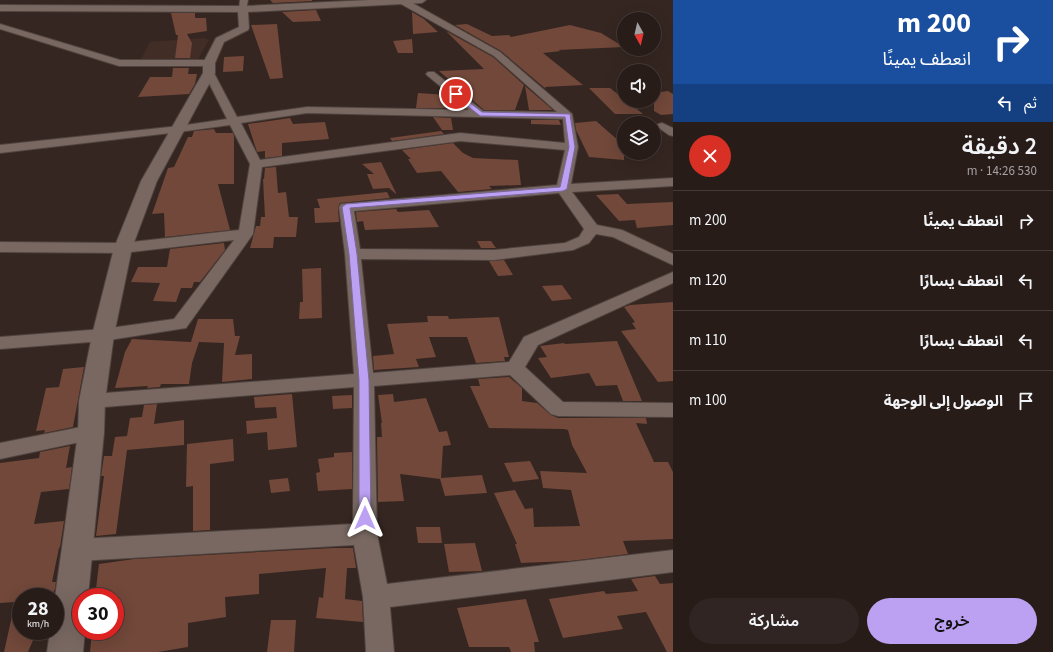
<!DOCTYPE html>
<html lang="ar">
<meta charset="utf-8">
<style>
body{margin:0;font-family:"Source Sans 3","Noto Sans Arabic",sans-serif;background:#302522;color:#f1f3f6;direction:rtl;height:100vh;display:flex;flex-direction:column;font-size:15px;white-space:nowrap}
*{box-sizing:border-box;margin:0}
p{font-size:13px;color:#a5a1a2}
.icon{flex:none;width:22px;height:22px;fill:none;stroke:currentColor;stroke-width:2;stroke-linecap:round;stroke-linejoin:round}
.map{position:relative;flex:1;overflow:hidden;direction:ltr}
.details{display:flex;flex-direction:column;background:#281c19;width:380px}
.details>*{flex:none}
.top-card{background:#1a4fa0;color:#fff;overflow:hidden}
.needle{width:26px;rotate:172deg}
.tools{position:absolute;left:617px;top:12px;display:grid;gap:8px}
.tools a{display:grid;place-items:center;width:44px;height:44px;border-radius:50%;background:#281c19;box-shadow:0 4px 16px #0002,0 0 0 1px #443a38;font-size:20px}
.speed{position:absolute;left:12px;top:588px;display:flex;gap:8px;font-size:20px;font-weight:700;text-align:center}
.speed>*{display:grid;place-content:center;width:52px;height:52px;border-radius:50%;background:#281c19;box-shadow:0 4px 16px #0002,0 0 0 1px #443a38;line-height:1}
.speed small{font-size:10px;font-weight:400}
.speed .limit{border:6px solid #d22;background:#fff;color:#111}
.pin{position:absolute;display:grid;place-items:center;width:34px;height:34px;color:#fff;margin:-17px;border:2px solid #fff;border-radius:50%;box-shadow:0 1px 4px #0007}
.me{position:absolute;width:44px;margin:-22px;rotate:0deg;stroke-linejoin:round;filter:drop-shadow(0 0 3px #0008)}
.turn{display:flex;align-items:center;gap:14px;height:84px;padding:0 16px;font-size:18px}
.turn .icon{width:52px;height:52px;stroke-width:2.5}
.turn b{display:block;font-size:28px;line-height:34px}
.then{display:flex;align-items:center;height:38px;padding:0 16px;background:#0003;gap:8px;font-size:15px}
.round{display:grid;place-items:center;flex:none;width:42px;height:42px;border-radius:21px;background:#302522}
.headline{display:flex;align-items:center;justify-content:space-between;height:68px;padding:0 16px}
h1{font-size:24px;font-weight:600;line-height:30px}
.cta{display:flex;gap:8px;margin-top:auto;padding:8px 16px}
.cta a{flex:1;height:46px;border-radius:24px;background:#bca0f2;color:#111;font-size:16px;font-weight:600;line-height:46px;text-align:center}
.cta a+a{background:#302522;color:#f1f3f6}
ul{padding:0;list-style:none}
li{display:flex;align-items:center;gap:12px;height:60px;padding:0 16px;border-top:1px solid #443a38}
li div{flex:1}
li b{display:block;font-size:15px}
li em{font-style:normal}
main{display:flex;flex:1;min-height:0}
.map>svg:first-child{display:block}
</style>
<main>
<section class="details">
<div class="top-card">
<div class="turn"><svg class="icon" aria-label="right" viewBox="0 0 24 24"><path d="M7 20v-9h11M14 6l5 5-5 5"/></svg><div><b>200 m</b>انعطف يمينًا</div></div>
<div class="then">ثم<svg class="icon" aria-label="left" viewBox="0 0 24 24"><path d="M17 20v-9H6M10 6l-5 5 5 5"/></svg></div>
</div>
<div class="headline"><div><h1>2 دقيقة</h1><p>530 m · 14:26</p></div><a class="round" style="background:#d93025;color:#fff"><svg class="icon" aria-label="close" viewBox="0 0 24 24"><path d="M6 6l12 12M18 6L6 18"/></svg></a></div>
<ul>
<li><svg class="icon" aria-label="right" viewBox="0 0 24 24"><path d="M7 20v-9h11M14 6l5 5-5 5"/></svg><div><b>انعطف يمينًا</b></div><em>200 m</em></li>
<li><svg class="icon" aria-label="left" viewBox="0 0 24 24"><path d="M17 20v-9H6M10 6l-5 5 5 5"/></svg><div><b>انعطف يسارًا</b></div><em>120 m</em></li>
<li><svg class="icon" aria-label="left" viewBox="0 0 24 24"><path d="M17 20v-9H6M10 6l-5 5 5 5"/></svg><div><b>انعطف يسارًا</b></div><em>110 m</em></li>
<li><svg class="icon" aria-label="arrive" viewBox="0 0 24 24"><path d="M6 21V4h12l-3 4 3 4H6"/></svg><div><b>الوصول إلى الوجهة</b></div><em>100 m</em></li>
</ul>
<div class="cta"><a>خروج</a><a>مشاركة</a></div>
</section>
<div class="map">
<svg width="673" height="652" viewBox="0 0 673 652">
<rect width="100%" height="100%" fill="#352621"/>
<polygon fill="#422d26" points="204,38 209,40 198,59 192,60 140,61 150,42"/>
<g fill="#71483a">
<polygon points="270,0 312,0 312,1 273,3"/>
<polygon points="316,10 321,21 293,22 282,12"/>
<polygon points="412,12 424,19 438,32 413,34"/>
<polygon points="171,13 195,13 195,18 206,18 207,31 187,34 192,43 190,58 175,58 178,35 176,35"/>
<polygon points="277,24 283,78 270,79 251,25"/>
<polygon points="467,24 492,36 509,35 511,37 570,25 601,33 624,47 558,50 561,51 543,53 583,85 545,87 546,89 501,51 455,25"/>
<polygon points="446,31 493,57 524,85 515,110 484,110 439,71 484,69"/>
<polygon points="412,39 413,53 398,53 393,41"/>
<polygon points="244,56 243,71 223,72 224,57"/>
<polygon points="173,68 189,68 188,74 197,74 195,84 189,94 138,97 150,77 172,77"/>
<polygon points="525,86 553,110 529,110"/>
<polygon points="589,88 610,88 624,99 624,101 627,101 643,114 615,114"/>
<polygon points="668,91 673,94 673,114 661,115 654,111 654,93"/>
<polygon points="418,93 447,95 450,108 416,108"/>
<polygon points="433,117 451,118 453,130 442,130"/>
<polygon points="290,118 293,124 325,122 329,139 282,143 282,156 265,158 265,151 257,152 248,124"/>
<polygon points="531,120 559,120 561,125 531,124"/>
<polygon points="596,121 619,141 624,141 624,160 589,157 576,130 575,123"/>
<polygon points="214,129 216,133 233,133 234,136 234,184 218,184 230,230 165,237 164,213 152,214 168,168 174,167 188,137 192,137 194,131"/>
<polygon points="441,131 444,134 392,141 390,138"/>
<polygon points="453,143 463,153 473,158 518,160 521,185 489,186 492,189 458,192 441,171 417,173 408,159 411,159 402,150"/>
<polygon points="381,162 396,193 396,194 389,188 373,189 367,174 374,174 362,164"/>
<polygon points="276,167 278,193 286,192 289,217 298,217 296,237 274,237 273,248 250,248 256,226 260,226 261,217 265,217 263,179 264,179 265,168"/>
<polygon points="387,192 390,198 340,203 338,207 339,222 315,223 314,208 320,208 317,199"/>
<polygon points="618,194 627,204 673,202 673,225 637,228 635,220 619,221 596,195"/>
<polygon points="396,209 398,212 429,210 439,227 365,230 363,221 357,222 356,212"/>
<polygon points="477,241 491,241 496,248 481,248"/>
<polygon points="224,243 225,250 200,282 194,282 192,288 181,288 176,302 153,301 160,283 131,282 138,267 167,267 170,249"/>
<polygon points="504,260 513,275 498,276 489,261"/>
<polygon points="321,268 322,318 299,319 300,302 303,302 302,269"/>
<polygon points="562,285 572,299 552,301 542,286"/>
<polygon points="673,302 673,381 658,382 621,331 636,329 632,323 635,322 624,307 630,305"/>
<polygon points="427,316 448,316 449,319 499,317 509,357 504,357 505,361 476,363 467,337 429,337 436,357 416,359 419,367 374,370 373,356 394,354 387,324 428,322"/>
<polygon points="198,319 233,319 235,336 240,336 235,355 252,354 252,379 222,382 224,343 199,342 192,363 189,384 161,384 160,387 147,388 148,386 115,388 125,352 132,339 191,342"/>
<polygon points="617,341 642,401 623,401 617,385 596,386 589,373 551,378 538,358 547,357 540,346 564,343 565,344"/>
<polygon points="84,367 73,427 44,433 45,430 36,431 46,388 59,387 63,369"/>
<polygon points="509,377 522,388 522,401 537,403 551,415 558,418 646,418 647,424 636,423 654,462 668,462 673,472 673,539 623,541 628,554 570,561 521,563 515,544 517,544 494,493 515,490 525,509 533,508 534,527 580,526 571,490 543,488 540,471 587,473 572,445 568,430 564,429 489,428 470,386 480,386 478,379"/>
<polygon points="292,394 297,447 268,450 267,432 247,434 246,421 277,418 276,407 255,408 254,397"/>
<polygon points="393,394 394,402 426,398 439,432 447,431 451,445 443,446 441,478 482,475 487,493 445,496 440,479 400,474 404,501 378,502 377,437 382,437 381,423 382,423 378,395"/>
<polygon points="352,395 352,408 333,409 332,396"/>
<polygon points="157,404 154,424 184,420 184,445 127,450 116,534 96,536 104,476 101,476 104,456 112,456 115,437 127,436 130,418 142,417 144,405"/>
<polygon points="233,439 234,461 210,464 210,530 193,531 193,486 186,487 187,444"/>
<polygon points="70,446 66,468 72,467 69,489 41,492 34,524 64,521 60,547 59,548 52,582 56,582 55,589 51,597 21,597 21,631 37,631 28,652 4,652 15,602 0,603 0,463 39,458 40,452"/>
<polygon points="352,452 352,489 318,491 316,473 320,472 318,459 334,457 334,453"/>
<polygon points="530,461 539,479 513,482 504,463"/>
<polygon points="288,478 290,491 271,493 269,480"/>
<polygon points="416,527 440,527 442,543 418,543"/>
<polygon points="475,543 482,571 449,572 444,544"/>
<polygon points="333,548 353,548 356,568 347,568 345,599 362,601 363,622 316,618 319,597 323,598 326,568 259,574 259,594 225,597 226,617 188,623 188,647 158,652 90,652 92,631 115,631 115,597 95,597 99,564 134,559"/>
<polygon points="655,576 660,584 673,583 673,652 667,652 646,612 617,616 623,629 563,638 549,599 604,591 606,594 638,591 631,579"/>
<polygon points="526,599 539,642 534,642 535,652 511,652 509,647 469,647 457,608"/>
<polygon points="271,620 296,620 294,652 267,652"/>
</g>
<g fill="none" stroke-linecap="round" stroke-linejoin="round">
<defs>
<g id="minor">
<polygon points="240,0 248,0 246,11 240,11 239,9"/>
<path d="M401,0H407L500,52L572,114L578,147L571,184L673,178V186L572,192L597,225L622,230L673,254V265L613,237L596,234L589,243L573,250L494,260L361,259L373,373L509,362L524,337L673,272V283L538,345L525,367L563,402L673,403V417L558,416L551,414L510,375L374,386L377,534L387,584L673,550V572L390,607L394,652H366L363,597L354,545L78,561L69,558L65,550L69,542L78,539L353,524L354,387L92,408L85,406L82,401L85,396L92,394L354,374L345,254L339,207L341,204L557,185L565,150L460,141L262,167L253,234L186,328L103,341L0,349V337L103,329L174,319L234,240L123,253L0,252V242L123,243L239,230L250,164L230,125L179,132L0,153V145L179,126L227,119L204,73L209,70L214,73L237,117L307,107L469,110L428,76L426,74L428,72H434L483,111L557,112L494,56L401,4ZM307,113L563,119L565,143L460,133L260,160L241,123ZM559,193L584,229L579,237L565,243L494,250L360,249L354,211Z"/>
<polygon points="0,24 120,60 209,60 214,63 209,66 119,66 0,29"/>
<polygon points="662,123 673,128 673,136 669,135 656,126 658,124"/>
<polygon points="91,425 99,428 102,433 99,438 0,459 0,443"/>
</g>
<polygon id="tertiary" points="369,0 426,0 422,3 248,12 249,28 248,30 224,42 215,63 215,73 157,181 132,248 114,335 105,401 104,433 88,597 81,597 81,631 85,631 83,652 47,652 50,631 55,631 55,597 78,433 79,401 92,335 114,248 141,181 203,73 203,63 215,40 216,38 239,27 238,12 0,11 0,5 243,6"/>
</defs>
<use href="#minor" stroke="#4f433f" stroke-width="2"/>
<use href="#tertiary" stroke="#4f433f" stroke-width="2"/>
<use href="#minor" fill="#796862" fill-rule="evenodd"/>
<use href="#tertiary" fill="#796862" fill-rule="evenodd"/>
</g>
<polygon fill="#bca0f2" stroke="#7a689d" points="454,93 457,93 482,112 570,114 575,147 567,189 563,191 350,208 357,254 369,380 371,518 369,522 365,523 360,522 359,518 359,380 349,254 342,207 346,204 560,187 569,147 565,117 480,116 454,95"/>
</svg>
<div class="tools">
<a><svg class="needle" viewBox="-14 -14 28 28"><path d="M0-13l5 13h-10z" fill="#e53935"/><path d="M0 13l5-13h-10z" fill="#a5a1a2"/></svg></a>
<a><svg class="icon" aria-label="sound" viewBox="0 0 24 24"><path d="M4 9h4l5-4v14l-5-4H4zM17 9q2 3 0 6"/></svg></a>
<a><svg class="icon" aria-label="layers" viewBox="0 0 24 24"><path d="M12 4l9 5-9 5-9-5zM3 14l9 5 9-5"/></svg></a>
</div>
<div class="speed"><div>28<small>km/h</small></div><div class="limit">30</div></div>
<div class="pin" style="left:456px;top:94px;background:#d93025"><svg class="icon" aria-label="arrive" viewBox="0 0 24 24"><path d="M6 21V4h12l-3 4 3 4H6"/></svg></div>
<svg class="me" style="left:365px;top:518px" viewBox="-20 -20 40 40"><path d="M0-17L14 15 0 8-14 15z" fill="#bca0f2" stroke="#fff" stroke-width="4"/></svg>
</div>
</main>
